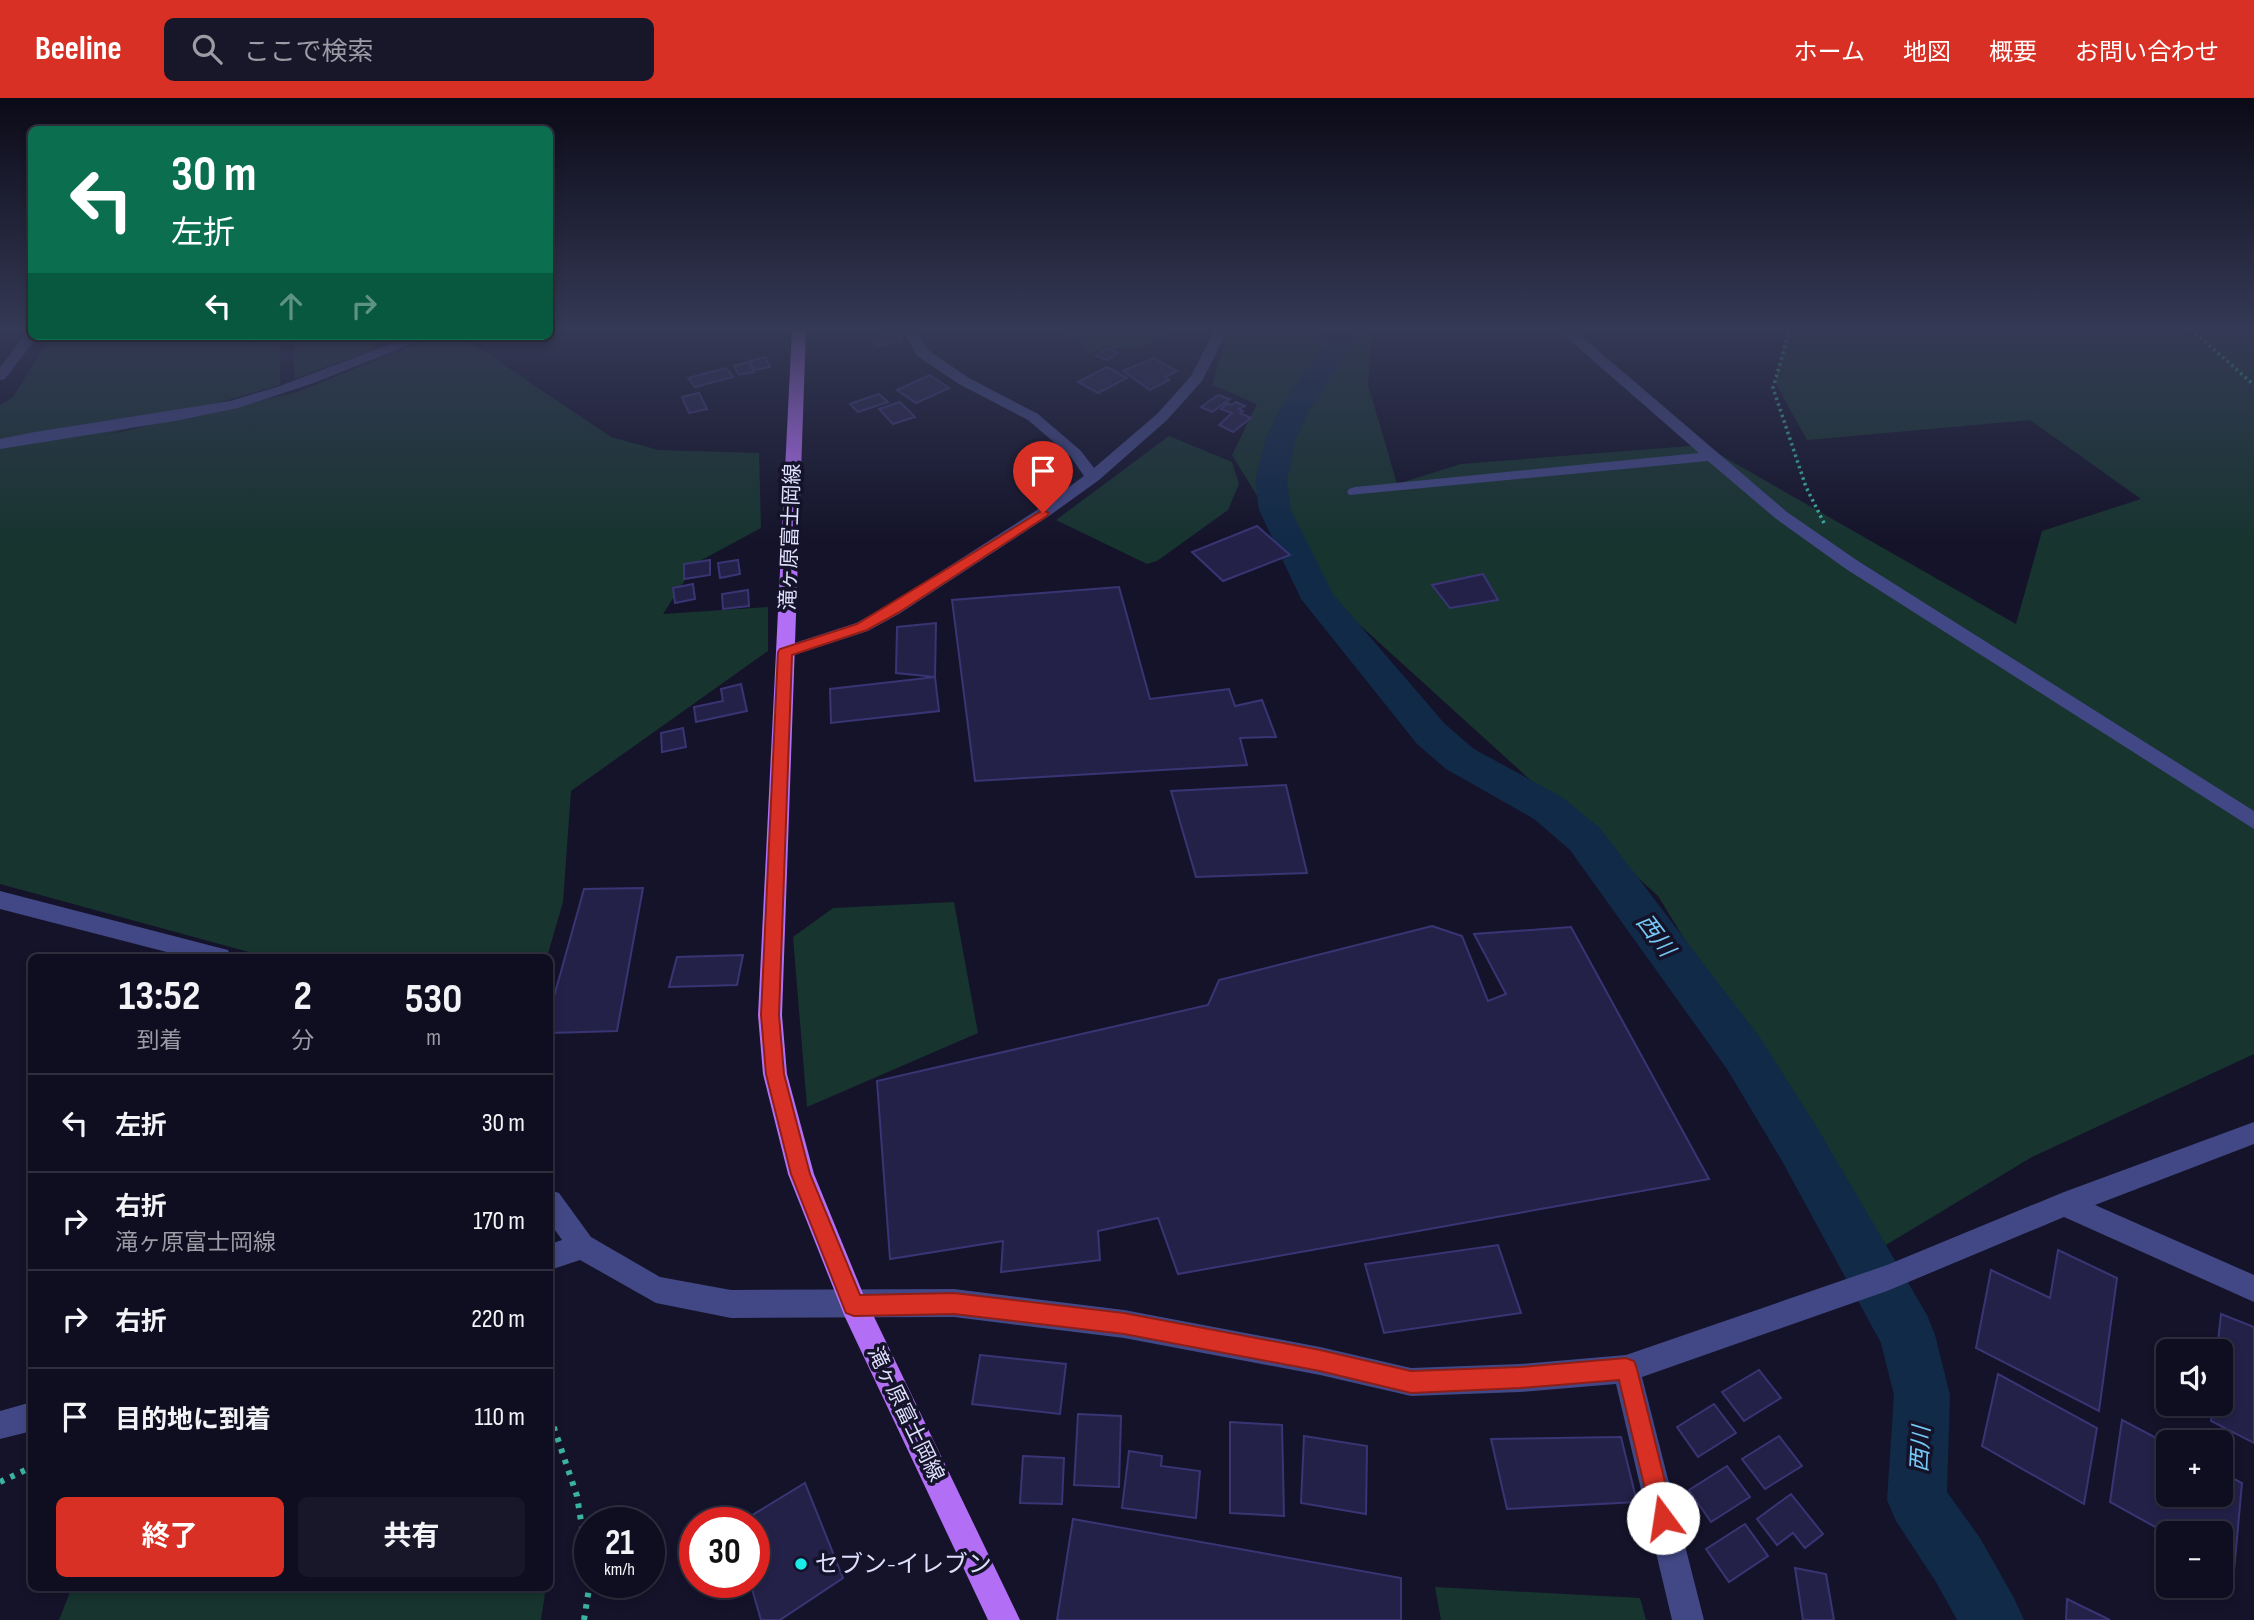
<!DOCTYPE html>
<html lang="ja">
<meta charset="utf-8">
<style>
body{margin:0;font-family:"Sofia Sans Condensed","Noto Sans JP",sans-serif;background:#181729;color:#f1f3f6;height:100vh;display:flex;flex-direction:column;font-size:26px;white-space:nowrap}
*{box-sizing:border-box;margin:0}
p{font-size:23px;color:#9b9ca5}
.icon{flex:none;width:38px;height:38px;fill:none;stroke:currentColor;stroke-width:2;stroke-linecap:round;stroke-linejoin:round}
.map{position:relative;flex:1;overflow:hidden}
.drawer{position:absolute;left:28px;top:856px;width:525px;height:637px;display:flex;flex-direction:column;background:#0f0e20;border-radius:10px;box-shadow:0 4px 10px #0003,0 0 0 2px #2f2e3e}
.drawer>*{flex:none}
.hud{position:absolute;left:28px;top:28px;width:525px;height:214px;border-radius:10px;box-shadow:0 4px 10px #0003,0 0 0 2px #2f2e3e;background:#0b6e4f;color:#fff;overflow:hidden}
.controls{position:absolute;left:2156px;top:1241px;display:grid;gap:14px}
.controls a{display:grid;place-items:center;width:77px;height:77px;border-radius:10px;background:#0f0e20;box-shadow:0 4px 10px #0003,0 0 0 2px #2f2e3e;font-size:35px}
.speed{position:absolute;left:574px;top:1409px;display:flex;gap:14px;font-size:35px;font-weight:700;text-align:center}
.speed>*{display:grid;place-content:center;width:91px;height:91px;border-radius:50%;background:#0f0e20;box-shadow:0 4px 10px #0003,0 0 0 2px #2f2e3e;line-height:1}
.speed small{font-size:18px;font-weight:400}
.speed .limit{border:10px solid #d22;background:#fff;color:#111}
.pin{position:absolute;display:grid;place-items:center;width:60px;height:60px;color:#fff;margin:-72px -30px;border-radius:50% 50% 50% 0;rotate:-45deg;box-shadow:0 0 7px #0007}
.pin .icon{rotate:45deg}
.me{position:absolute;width:77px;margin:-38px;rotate:346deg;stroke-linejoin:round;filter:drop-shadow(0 0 5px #0008)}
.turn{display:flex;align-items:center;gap:24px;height:147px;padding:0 28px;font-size:32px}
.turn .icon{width:91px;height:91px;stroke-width:2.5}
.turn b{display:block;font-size:49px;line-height:60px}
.lanes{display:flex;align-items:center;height:66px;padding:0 28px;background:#0003;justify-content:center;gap:35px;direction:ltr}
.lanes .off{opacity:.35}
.eta{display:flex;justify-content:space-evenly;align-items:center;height:119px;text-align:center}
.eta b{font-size:42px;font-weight:700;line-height:49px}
.action{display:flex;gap:14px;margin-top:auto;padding:14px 28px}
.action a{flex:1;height:80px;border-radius:10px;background:#d93025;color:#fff;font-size:28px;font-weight:700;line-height:80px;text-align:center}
.action a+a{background:#181729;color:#f1f3f6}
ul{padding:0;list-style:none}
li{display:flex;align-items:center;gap:21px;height:98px;padding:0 28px;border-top:2px solid #2f2e3e}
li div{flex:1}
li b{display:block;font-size:26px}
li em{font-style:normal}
header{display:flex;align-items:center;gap:42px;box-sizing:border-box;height:98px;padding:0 35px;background:#d93025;color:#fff}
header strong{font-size:33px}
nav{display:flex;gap:38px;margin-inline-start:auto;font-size:24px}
.search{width:490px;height:63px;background:#181729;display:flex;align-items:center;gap:18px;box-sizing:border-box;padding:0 24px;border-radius:10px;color:#9b9ca5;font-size:26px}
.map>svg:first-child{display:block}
</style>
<header>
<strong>Beeline</strong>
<div class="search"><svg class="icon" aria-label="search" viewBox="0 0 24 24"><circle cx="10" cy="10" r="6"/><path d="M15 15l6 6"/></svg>ここで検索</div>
<nav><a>ホーム</a><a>地図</a><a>概要</a><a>お問い合わせ</a></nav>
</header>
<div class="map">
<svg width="2254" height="1522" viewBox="0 0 2254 1522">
<rect width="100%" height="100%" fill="#14132a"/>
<g fill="#17342f">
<path d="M1047,231H1180L1181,232C1155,247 1133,256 1104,248L1090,256L1078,240Z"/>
<polygon points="1229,231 1372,231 1368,287 1397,386 1461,366 1703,347 2016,526 2042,433 2141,401 2030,322 1807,342 1775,284 1786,231 2254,231 2254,956 2032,1059 1876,1153 1658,798 1307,479 1232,357 1257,306 1212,287"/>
<polygon points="51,238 281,238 280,287 102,338 298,294 418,245 446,238 461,238 611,339 658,352 759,355 761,430 696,465 663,516 768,509 768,553 571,693 563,804 547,859 267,859 0,786 0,307 13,299"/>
<polygon points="292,238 382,238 374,251 295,281"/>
<polygon points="1169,338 1232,364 1239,386 1228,412 1157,463 1147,466 1056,422"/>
<polygon points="954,804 978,935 807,1009 793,839 833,810"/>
<polygon points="72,1489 546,1489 541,1522 59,1522"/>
<polygon points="1435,1489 1640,1500 1646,1522 1441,1522"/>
</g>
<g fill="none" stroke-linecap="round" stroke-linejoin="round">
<polygon fill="#102a47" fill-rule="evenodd" points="1323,231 1351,231 1353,246 1311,309 1296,340 1287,383 1291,412 1333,496 1445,626 1474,651 1562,699 1600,730 1761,941 1818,1031 1927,1217 1935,1237 1950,1297 1947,1394 1980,1440 2014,1500 2024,1522 1957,1522 1936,1484 1896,1423 1887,1402 1894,1297 1881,1245 1782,1063 1727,971 1570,752 1534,721 1446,671 1417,646 1301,501 1259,412 1255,383 1266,340 1281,309 1325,246"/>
</g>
<g fill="#242149" stroke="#393574" stroke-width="2">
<polygon points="877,231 894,231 902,243 876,248 872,242 882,240"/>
<polygon points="1108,250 1118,255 1107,262 1096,258"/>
<polygon points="765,259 770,269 755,272 750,263"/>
<polygon points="1154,260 1177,273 1165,279 1169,282 1150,292 1123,273"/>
<polygon points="749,264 754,274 739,277 734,268"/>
<polygon points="1107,269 1127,280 1098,295 1078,284"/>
<polygon points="726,270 733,279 695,289 688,280"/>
<polygon points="930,277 949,290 916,305 897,292"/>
<polygon points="699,295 707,311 689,315 682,299"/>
<polygon points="879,296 888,304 858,314 850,306"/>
<polygon points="1218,297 1230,301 1212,314 1201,309"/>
<polygon points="900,304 915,319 893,326 879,311"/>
<polygon points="1236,304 1245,308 1239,311 1243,313 1240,315 1251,320 1233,334 1219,327 1232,315 1221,311 1228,305 1231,307"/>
<polygon points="1257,428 1290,457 1223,483 1192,454"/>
<polygon points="710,462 710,477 684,481 684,466"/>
<polygon points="738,462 740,476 720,480 718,465"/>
<polygon points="1483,476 1498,502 1450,510 1432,487"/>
<polygon points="693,486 695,501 675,505 673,490"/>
<polygon points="1119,489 1150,601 1229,591 1235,608 1262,602 1276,639 1240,640 1247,667 975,683 952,502"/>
<polygon points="748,492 749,508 723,511 722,496"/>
<polygon points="936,525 935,579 896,575 897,529"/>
<polygon points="935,579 939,613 831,625 830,591"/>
<polygon points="741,586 747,613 696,624 694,609 723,603 721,591"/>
<polygon points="683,630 686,649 662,654 661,635"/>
<polygon points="1286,687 1307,775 1196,779 1171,693"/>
<polygon points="643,790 617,933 550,935 550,913 584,791"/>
<polygon points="1432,828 1462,838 1488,903 1506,896 1474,836 1571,829 1709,1081 1178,1176 1158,1120 1098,1133 1100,1162 1001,1174 1003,1143 890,1161 877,983 1208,907 1219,882"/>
<polygon points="743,857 737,887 669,889 677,859"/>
<polygon points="1498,1147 1521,1215 1384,1235 1365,1166"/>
<polygon points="2058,1152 2117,1180 2099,1313 1976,1250 1991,1172 2050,1200"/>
<polygon points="2221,1216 2254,1229 2254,1345 2211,1323 2213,1306 2221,1306 2221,1253 2217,1253"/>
<polygon points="980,1257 1066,1266 1060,1316 972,1306"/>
<polygon points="1759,1272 1781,1300 1744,1323 1722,1294"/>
<polygon points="1998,1276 2097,1330 2084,1406 1982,1348"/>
<polygon points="1714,1306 1736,1335 1698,1359 1677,1329"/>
<polygon points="1078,1316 1121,1318 1119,1389 1074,1387"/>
<polygon points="2122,1322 2168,1346 2168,1396 2221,1396 2221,1374 2242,1385 2234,1473 2221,1465 2221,1435 2168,1436 2110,1404"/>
<polygon points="1230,1324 1282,1327 1284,1418 1230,1415"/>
<polygon points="1304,1338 1367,1348 1366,1416 1301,1405"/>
<polygon points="1779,1338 1802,1368 1765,1391 1742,1361"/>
<polygon points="1621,1339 1637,1404 1507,1411 1491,1341"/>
<polygon points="1129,1353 1162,1358 1161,1368 1200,1373 1196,1420 1122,1410"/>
<polygon points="1023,1358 1064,1360 1062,1406 1020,1405"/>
<polygon points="1727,1368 1750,1399 1711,1424 1689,1392"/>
<polygon points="805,1385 843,1480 780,1522 761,1522 750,1484 754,1484 754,1424 741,1424"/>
<polygon points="1791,1396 1823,1436 1805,1450 1793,1435 1777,1447 1757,1421"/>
<polygon points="1073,1421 1401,1480 1401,1522 1057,1522"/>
<polygon points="1745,1426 1768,1458 1729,1484 1706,1451"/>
<polygon points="1795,1470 1826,1476 1834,1522 1803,1522"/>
<polygon points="2067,1501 2110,1522 2066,1522"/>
</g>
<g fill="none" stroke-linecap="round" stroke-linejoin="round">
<g stroke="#3bb49e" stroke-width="3.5" stroke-dasharray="2.5 3.5" stroke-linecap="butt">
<polyline points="1787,231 1789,234 1773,290 1806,389 1824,425"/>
<polyline points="2191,231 2254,287"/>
</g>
<g stroke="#3bb49e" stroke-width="6" stroke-dasharray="4.5 7" stroke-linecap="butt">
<polyline points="550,1318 577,1398 590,1480"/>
<polyline points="0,1384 32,1369"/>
<polyline points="584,1522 590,1484"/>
</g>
<g fill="#424885" fill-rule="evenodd">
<polygon points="902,231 916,231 928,252 969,280 1038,316 1081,353 1094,370 1157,316 1191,278 1215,231 1229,231 1202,283 1167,322 1099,382 1049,418 899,516 868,533 791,558 779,558 776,554 779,550 856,525 887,508 1037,412 1084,378 1071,359 1028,322 959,286 917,258"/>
<polygon points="1557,231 1573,231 1787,414 1858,463 2254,713 2254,731 1846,471 1775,420 1708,363 1349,397 1347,394 1349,391 1355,389 1699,355"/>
<polygon points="32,233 32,238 38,238 5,281 0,282 0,269 27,234"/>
<polygon points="412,238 432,238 311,286 238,310 175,323 0,351 0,341 29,335 230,303 277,289"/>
<polygon points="0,793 220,850 228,852 231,859 186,859 0,811"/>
<polygon points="2254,1024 2254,1046 2095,1107 2254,1177 2254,1204 2064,1119 1887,1193 1642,1279 1704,1522 1672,1522 1616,1286 1520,1294 1411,1298 1320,1277 1124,1240 954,1219 731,1220 656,1205 580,1162 550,1172 550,1146 562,1142 550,1125 550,1092 559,1095 591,1139 660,1179 731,1192 954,1191 1124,1212 1320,1249 1411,1270 1520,1266 1626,1257 1887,1167 2064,1094"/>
<polygon points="32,1304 32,1333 0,1341 0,1313"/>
</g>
<polygon fill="#b26ef4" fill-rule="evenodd" points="792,231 806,231 782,917 787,976 814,1076 864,1198 1020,1522 988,1522 844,1217 788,1076 763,976 758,917"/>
</g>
<linearGradient id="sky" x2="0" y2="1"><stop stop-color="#0b0a17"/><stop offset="0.52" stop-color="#343955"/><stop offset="1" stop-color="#343955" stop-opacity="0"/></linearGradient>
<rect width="2254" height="444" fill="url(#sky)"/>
<polygon fill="#d93025" stroke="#8d1f18" stroke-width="2" points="1043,412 1049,415 1047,418 898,515 867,532 792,557 779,917 784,976 810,1076 860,1197 954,1195 1124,1215 1320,1252 1411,1273 1520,1269 1626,1260 1634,1263 1637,1271 1674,1420 1671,1428 1663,1432 1655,1428 1652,1420 1619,1282 1520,1290 1411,1295 1320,1273 1124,1236 954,1216 854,1218 846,1215 791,1076 766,976 761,917 778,554 780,551 857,526"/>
<circle fill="#1aede9" stroke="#14132a" stroke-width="2.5" cx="801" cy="1466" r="7"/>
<g text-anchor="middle" stroke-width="7" stroke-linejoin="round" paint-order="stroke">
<g font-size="21" fill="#dfdffd" stroke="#14132a">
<text transform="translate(790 439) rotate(-88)" y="7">滝ヶ原富士岡線</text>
<text transform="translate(906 1316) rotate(64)" y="7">滝ヶ原富士岡線</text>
</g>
<g font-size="23" font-style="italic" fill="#75c9f4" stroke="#14132a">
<text transform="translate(1656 837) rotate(53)" y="8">西川</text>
<text transform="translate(1920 1351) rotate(-87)" y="8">西川</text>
</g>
<g font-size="24" fill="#dfdffd" stroke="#14132a" text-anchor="start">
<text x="815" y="1474">セブン-イレブン</text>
</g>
</g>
</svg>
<div class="controls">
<a><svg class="icon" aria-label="sound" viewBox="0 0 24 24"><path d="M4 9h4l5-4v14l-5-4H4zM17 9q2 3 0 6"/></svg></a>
<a>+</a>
<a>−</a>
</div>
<div class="speed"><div>21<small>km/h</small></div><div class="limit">30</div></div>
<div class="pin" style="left:1043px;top:415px;background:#d93025"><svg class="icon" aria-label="arrive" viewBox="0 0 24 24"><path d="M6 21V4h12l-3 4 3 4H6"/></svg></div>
<svg class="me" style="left:1663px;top:1420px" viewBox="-20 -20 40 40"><circle r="19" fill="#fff"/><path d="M0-13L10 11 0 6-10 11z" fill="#d93025"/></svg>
<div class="hud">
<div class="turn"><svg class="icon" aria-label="left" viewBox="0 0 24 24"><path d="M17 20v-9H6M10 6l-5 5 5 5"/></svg><div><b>30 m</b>左折</div></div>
<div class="lanes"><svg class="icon" aria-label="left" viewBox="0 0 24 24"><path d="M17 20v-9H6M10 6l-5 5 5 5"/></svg><svg class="icon off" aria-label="ahead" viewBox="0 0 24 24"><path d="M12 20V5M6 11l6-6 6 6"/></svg><svg class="icon off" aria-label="right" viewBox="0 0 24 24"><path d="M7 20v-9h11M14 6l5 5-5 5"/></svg></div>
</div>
<section class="drawer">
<div class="eta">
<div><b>13:52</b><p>到着</p></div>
<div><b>2</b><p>分</p></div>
<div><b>530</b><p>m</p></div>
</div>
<ul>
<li><svg class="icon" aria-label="left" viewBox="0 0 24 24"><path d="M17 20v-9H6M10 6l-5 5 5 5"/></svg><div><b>左折</b></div><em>30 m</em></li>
<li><svg class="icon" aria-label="right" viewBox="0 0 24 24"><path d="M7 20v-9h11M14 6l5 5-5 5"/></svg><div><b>右折</b><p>滝ヶ原富士岡線</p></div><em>170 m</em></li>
<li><svg class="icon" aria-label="right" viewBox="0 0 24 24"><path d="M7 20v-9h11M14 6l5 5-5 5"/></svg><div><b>右折</b></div><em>220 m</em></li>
<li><svg class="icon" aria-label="arrive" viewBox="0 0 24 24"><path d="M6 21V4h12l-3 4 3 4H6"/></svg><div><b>目的地に到着</b></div><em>110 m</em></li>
</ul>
<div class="action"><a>終了</a><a>共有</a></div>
</section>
</div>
